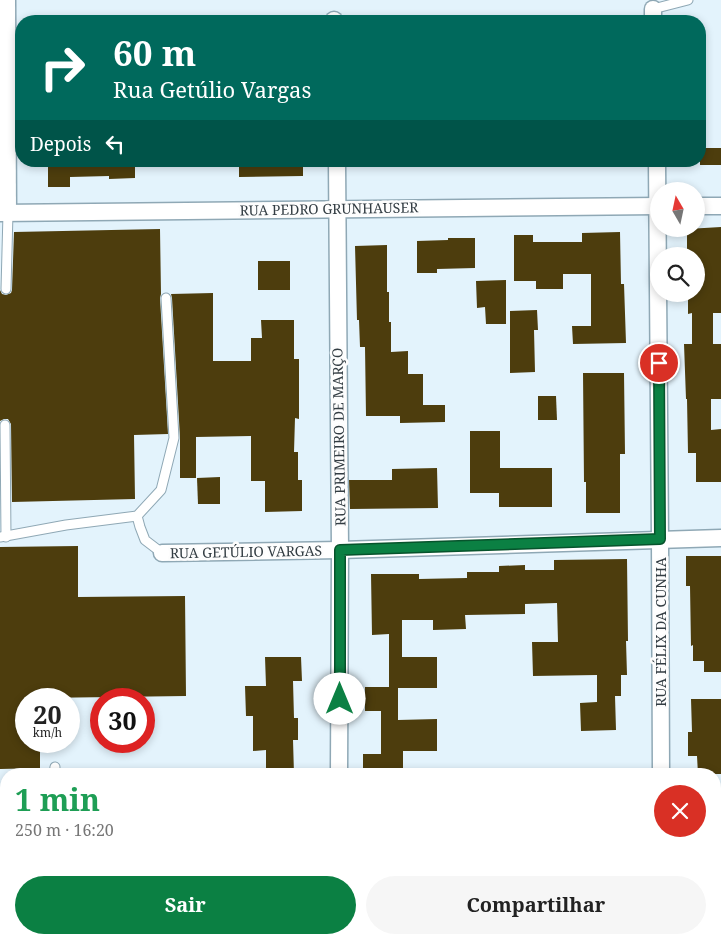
<!DOCTYPE html>
<html lang="pt">
<meta charset="utf-8">
<style>
body{margin:0;font-family:"Noto Serif",serif;background:#f6f6f6;color:#222;height:100vh;display:flex;flex-direction:column;font-size:19px;white-space:nowrap}
*{box-sizing:border-box;margin:0}
p{font-size:16px;color:#767676}
.icon{flex:none;width:28px;height:28px;fill:none;stroke:currentColor;stroke-width:2;stroke-linecap:round;stroke-linejoin:round}
.map{position:relative;flex:1;overflow:hidden}
.side{position:absolute;left:0px;top:768px;width:721px;height:176px;display:flex;flex-direction:column;background:#fff;border-radius:20px 20px 0 0;box-shadow:0 2px 8px #0003}
.side>*{flex:none}
.guide{position:absolute;left:15px;top:15px;width:691px;height:152px;border-radius:20px;box-shadow:0 2px 8px #0003;background:#00695c;color:#fff;overflow:hidden}
.needle{width:32px;rotate:351deg}
.buttons{position:absolute;left:650px;top:182px;display:grid;gap:10px}
.buttons a{display:grid;place-items:center;width:55px;height:55px;border-radius:50%;background:#fff;box-shadow:0 2px 8px #0003;font-size:25px}
.speed{position:absolute;left:15px;top:688px;display:flex;gap:10px;font-size:25px;font-weight:700;text-align:center}
.speed>*{display:grid;place-content:center;width:65px;height:65px;border-radius:50%;background:#fff;box-shadow:0 2px 8px #0003;line-height:1}
.speed small{font-size:12px;font-weight:400}
.speed .limit{border:8px solid #d22;background:#fff;color:#111}
.pin{position:absolute;display:grid;place-items:center;width:42px;height:42px;color:#fff;margin:-21px;border:2px solid #fff;border-radius:50%;box-shadow:0 1px 5px #0007}
.me{position:absolute;width:55px;margin:-28px;rotate:0deg;stroke-linejoin:round;filter:drop-shadow(0 0 4px #0008)}
.turn{display:flex;align-items:center;gap:18px;height:105px;padding:0 15px;font-size:22px}
.turn .icon{width:65px;height:65px;stroke-width:2.5}
.turn b{display:block;font-size:35px;line-height:42px}
.then{display:flex;align-items:center;height:48px;padding:0 15px;background:#0003;gap:10px;font-size:19px}
.round{display:grid;place-items:center;flex:none;width:52px;height:52px;border-radius:26px;background:#f6f6f6}
.headline{display:flex;align-items:center;justify-content:space-between;height:85px;padding:0 15px}
h1{font-size:30px;font-weight:700;line-height:38px;color:#1e9e55}
.button{display:flex;gap:10px;margin-top:auto;padding:10px 15px}
.button a{flex:1;height:58px;border-radius:30px;background:#0b8043;color:#fff;font-size:20px;font-weight:700;line-height:58px;text-align:center}
.button a+a{background:#f6f6f6;color:#222}
.map>svg:first-child{display:block}
</style>
<div class="map">
<svg width="721" height="943" viewBox="0 0 721 943">
<rect width="100%" height="100%" fill="#e3f3fc"/>
<g fill="#4d3d0d">
<rect x="700" y="148" width="21" height="17"/>
<polygon points="48,161 135,161 135,178 109,179 109,176 70,177 70,187 48,187"/>
<polygon points="239,161 303,161 303,176 239,177"/>
<polygon points="721,227 721,313 713,313 713,344 721,344 721,399 711,399 711,430 721,429 721,482 696,482 696,453 688,453 687,399 686,399 684,344 692,344 692,313 688,314 688,294 696,294 696,256 687,256 687,229"/>
<polygon points="160,229 161,294 160,298 168,434 134,435 135,499 12,502 11,424 8,419 4,419 0,421 0,290 2,294 6,295 11,293 12,290 14,232"/>
<polygon points="620,232 621,284 624,284 626,343 573,344 572,326 591,326 591,274 563,274 563,289 536,289 536,281 514,281 514,235 533,235 533,242 582,242 582,233"/>
<polygon points="448,238 475,238 475,268 437,269 437,273 417,273 417,241 448,240"/>
<polygon points="387,245 387,292 389,292 389,322 391,322 391,352 408,351 408,374 423,374 423,405 445,405 445,422 400,423 400,416 366,416 365,347 360,347 359,320 357,320 355,246"/>
<rect x="258" y="261" width="32" height="29"/>
<polygon points="506,280 506,324 486,324 485,307 477,308 476,281"/>
<polygon points="213,293 213,361 251,361 251,338 262,338 261,320 294,320 294,359 299,359 299,419 295,418 294,452 298,452 298,480 302,480 302,511 265,512 265,481 251,481 251,436 196,437 196,478 180,478 180,438 172,298 171,294"/>
<polygon points="537,310 538,330 534,330 535,372 510,373 510,311"/>
<polygon points="583,373 624,373 625,454 620,454 620,513 586,513 586,482 584,482"/>
<polygon points="538,396 556,396 557,420 538,420"/>
<polygon points="470,431 500,431 500,468 552,468 552,507 499,507 499,493 470,493"/>
<polygon points="437,468 438,508 350,509 349,480 392,480 392,469"/>
<polygon points="220,477 220,504 198,504 197,478"/>
<polygon points="78,546 78,597 185,596 186,696 39,698 39,699 26,699 26,741 40,741 40,768 0,769 0,547"/>
<polygon points="686,556 721,556 721,672 704,672 704,661 693,661 693,645 691,646 690,586 686,586"/>
<polygon points="627,559 628,641 626,641 627,675 621,675 621,696 615,696 616,730 581,731 580,703 597,702 597,675 533,676 532,642 558,642 557,603 525,604 525,614 465,615 466,629 433,630 433,620 402,620 402,657 437,657 437,688 398,688 398,720 437,719 437,751 403,751 403,774 363,774 363,754 381,754 381,711 365,711 365,687 389,687 389,634 372,635 371,574 419,574 419,579 467,578 467,572 499,572 499,566 525,565 525,570 554,570 554,560"/>
<polygon points="265,657 301,657 302,681 293,681 294,718 298,718 298,740 293,740 294,774 266,774 266,750 253,751 253,716 246,716 245,686 266,686"/>
<polygon points="691,699 721,699 721,774 698,774 697,756 688,756 688,732 692,732"/>
</g>
<g fill="none" stroke-linecap="round" stroke-linejoin="round">
<defs>
<g id="lane">
<polyline points="653,9 688,0"/>
<polyline points="6,289 8,213"/>
<polyline points="5,425 6,537"/>
<polyline points="137,516 140,527 145,540 162,553"/>
<polyline points="0,537 66,525 137,516 161,490 174,438 166,298"/>
<polyline points="54,774 55,767"/>
<polyline points="47,943 47,938"/>
</g>
<g id="street">
<polyline points="7,0 8,213"/>
<polyline points="653,9 653,21"/>
<polyline points="334,20 334,21"/>
<polyline points="337,161 340,550 339,774"/>
<polyline points="657,161 660,539 661,774"/>
<polyline points="696,206 721,206"/>
<polyline points="0,213 659,206"/>
<polyline points="162,553 340,550 721,538"/>
<polyline points="715,874 721,874"/>
<polyline points="0,879 6,879"/>
<polyline points="339,938 339,943"/>
<polyline points="662,938 662,943"/>
</g>
</defs>
<use href="#lane" stroke="#8fa8b5" stroke-width="11"/>
<use href="#street" stroke="#8fa8b5" stroke-width="19"/>
<use href="#lane" stroke="#fff" stroke-width="9"/>
<use href="#street" stroke="#fff" stroke-width="16"/>
</g>
<g fill="none" stroke-linecap="round" stroke-linejoin="round">
<defs>
<polyline id="route" points="340,699 340,550 660,539 659,363"/>
</defs>
<use href="#route" stroke="#07532c" stroke-width="12"/>
<use href="#route" stroke="#0b8043" stroke-width="9"/>
</g>
<g text-anchor="middle" stroke-width="5" stroke-linejoin="round" paint-order="stroke">
<g font-size="14" fill="#333d43" stroke="#fdfdfd">
<text transform="translate(329 209) rotate(-1)" y="5">RUA PEDRO GRUNHAUSER</text>
<text transform="translate(339 437) rotate(-91)" y="5">RUA PRIMEIRO DE MARÇO</text>
<text transform="translate(246 552) rotate(-1)" y="5">RUA GETÚLIO VARGAS</text>
<text transform="translate(661 632) rotate(-90)" y="5">RUA FÉLIX DA CUNHA</text>
</g>
</g>
</svg>
<div class="buttons">
<a><svg class="needle" viewBox="-14 -14 28 28"><path d="M0-13l5 13h-10z" fill="#e53935"/><path d="M0 13l5-13h-10z" fill="#767676"/></svg></a>
<a><svg class="icon" aria-label="search" viewBox="0 0 24 24"><circle cx="10" cy="10" r="6"/><path d="M15 15l6 6"/></svg></a>
</div>
<div class="speed"><div>20<small>km/h</small></div><div class="limit">30</div></div>
<div class="pin" style="left:659px;top:363px;background:#d93025"><svg class="icon" aria-label="arrive" viewBox="0 0 24 24"><path d="M6 21V4h12l-3 4 3 4H6"/></svg></div>
<svg class="me" style="left:340px;top:699px" viewBox="-20 -20 40 40"><circle r="19" fill="#fff"/><path d="M0-13L10 11 0 6-10 11z" fill="#0b8043"/></svg>
<div class="guide">
<div class="turn"><svg class="icon" aria-label="right" viewBox="0 0 24 24"><path d="M7 20v-9h11M14 6l5 5-5 5"/></svg><div><b>60 m</b>Rua Getúlio Vargas</div></div>
<div class="then">Depois<svg class="icon" aria-label="left" viewBox="0 0 24 24"><path d="M17 20v-9H6M10 6l-5 5 5 5"/></svg></div>
</div>
<section class="side">
<div class="headline"><div><h1>1 min</h1><p>250 m · 16:20</p></div><a class="round" style="background:#d93025;color:#fff"><svg class="icon" aria-label="close" viewBox="0 0 24 24"><path d="M6 6l12 12M18 6L6 18"/></svg></a></div>
<div class="button"><a>Sair</a><a>Compartilhar</a></div>
</section>
</div>
